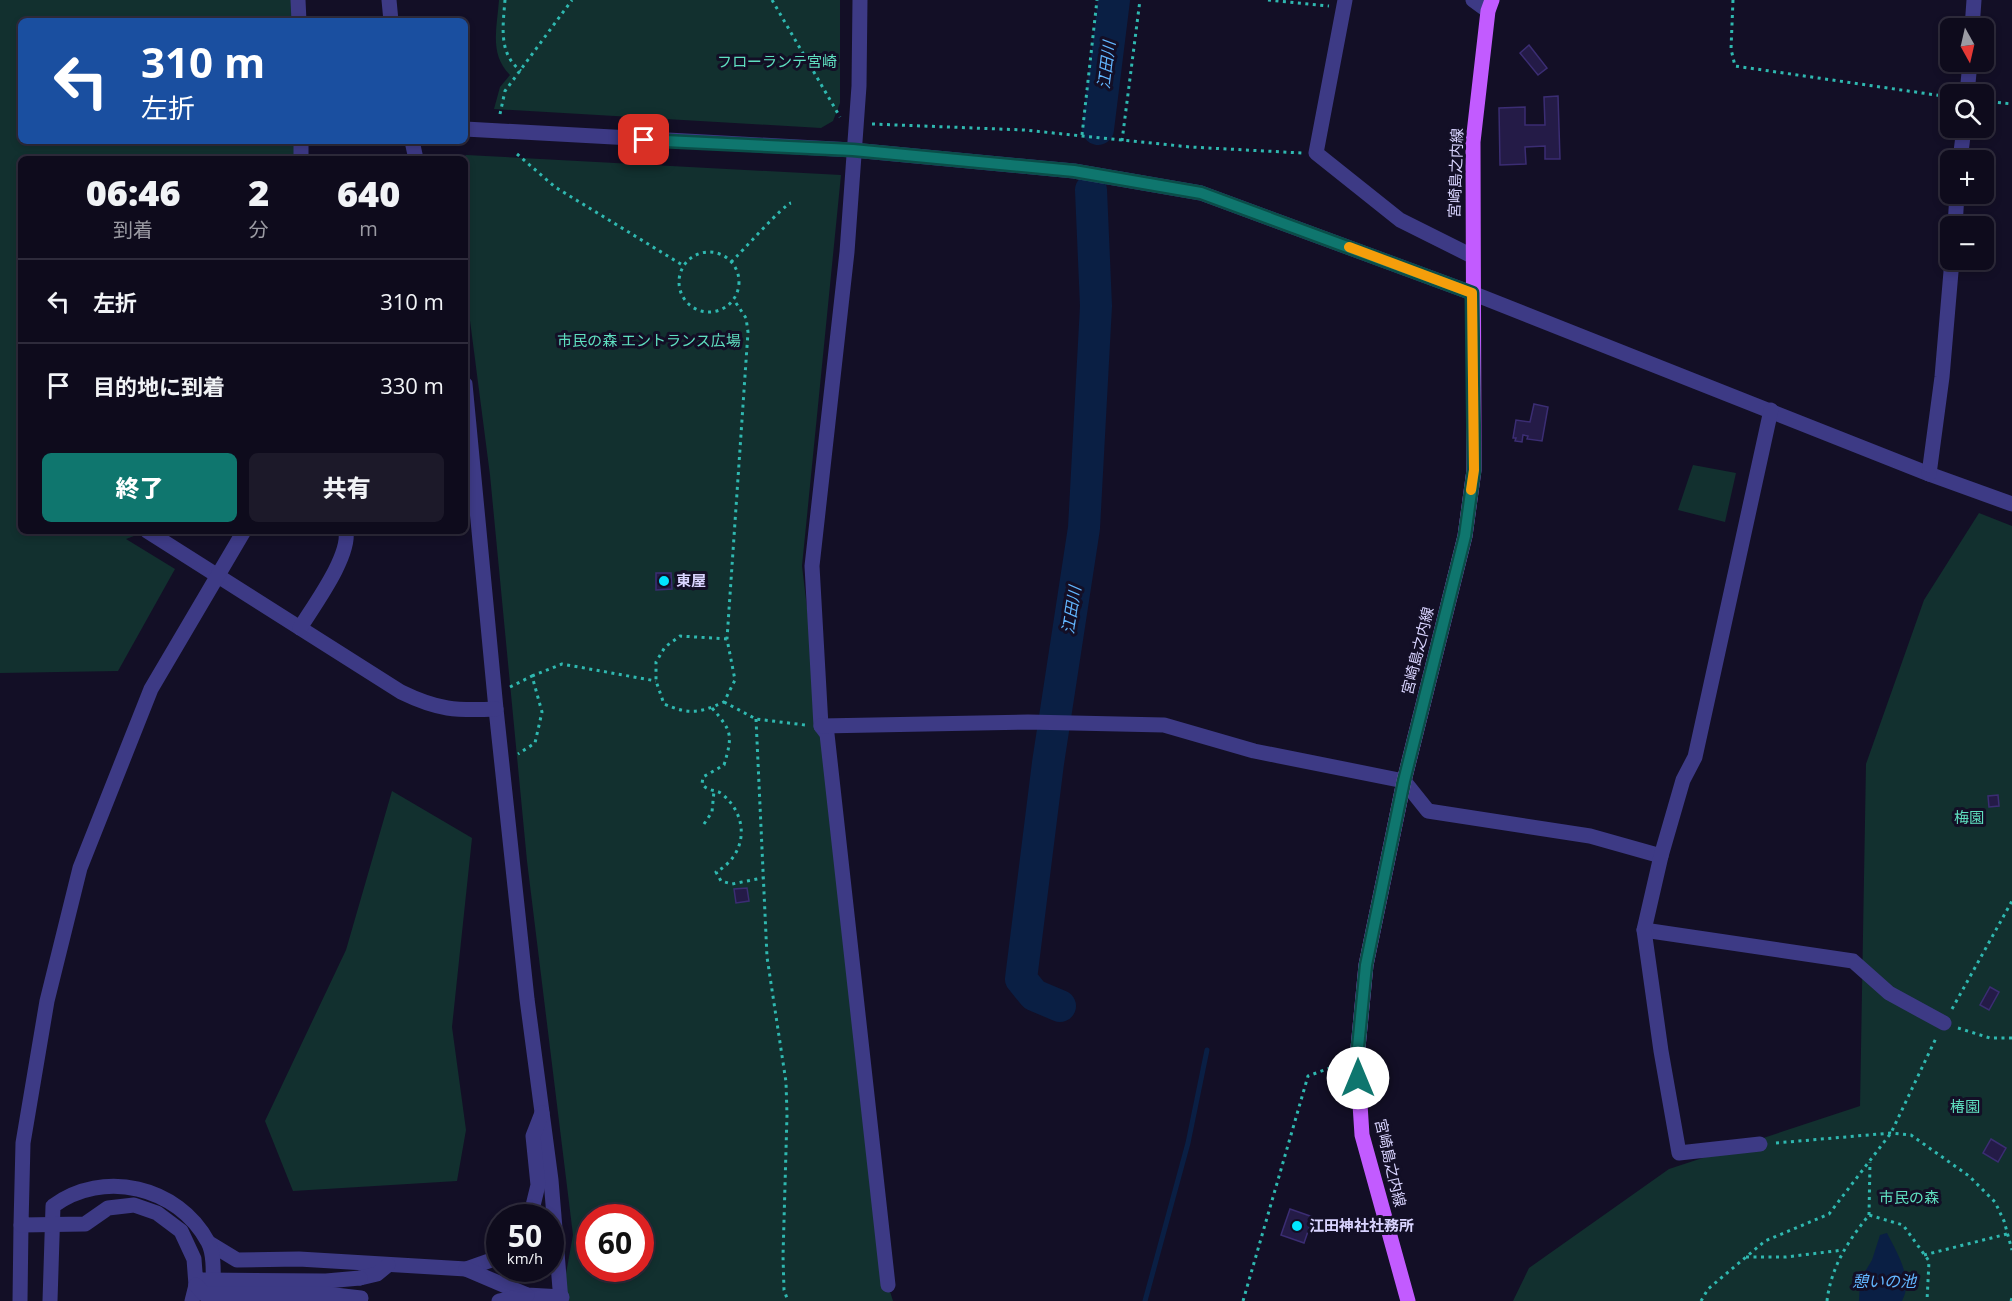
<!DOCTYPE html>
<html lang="ja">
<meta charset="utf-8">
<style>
body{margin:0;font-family:"Open Sans","Noto Sans JP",sans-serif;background:#1c1929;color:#f1f3f6;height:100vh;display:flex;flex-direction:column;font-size:22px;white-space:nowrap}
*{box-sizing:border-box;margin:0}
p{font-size:20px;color:#9b9ba3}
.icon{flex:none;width:33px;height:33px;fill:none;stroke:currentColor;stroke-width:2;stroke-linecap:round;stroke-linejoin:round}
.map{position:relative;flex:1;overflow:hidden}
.details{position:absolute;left:18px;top:156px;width:450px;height:378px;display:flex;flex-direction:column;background:#0e0b1c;border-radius:9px;box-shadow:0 3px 9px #0003,0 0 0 2px #2e2b3b}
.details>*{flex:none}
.banner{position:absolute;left:18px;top:18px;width:450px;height:126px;border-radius:9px;box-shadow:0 3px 9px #0003,0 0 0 2px #2e2b3b;background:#1a4fa0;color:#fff;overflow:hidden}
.needle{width:39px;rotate:172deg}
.fabs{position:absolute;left:1940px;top:18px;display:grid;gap:12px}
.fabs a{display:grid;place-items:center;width:54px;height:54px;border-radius:9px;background:#0e0b1c;box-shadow:0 3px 9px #0003,0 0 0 2px #2e2b3b;font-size:30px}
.speed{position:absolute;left:486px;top:1204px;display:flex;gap:12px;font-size:30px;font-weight:700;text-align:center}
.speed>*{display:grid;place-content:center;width:78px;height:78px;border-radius:50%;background:#0e0b1c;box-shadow:0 3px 9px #0003,0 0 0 2px #2e2b3b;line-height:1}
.speed small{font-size:15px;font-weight:400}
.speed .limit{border:9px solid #d22;background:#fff;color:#111}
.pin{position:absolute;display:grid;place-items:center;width:51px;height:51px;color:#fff;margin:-26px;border-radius:12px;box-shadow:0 3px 9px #0006}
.me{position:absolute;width:66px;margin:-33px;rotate:0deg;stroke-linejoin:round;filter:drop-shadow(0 0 4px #0008)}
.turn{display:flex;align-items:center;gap:21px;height:126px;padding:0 24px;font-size:27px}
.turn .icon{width:78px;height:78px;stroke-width:2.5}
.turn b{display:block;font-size:42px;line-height:51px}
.eta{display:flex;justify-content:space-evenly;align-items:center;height:102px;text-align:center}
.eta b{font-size:36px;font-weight:800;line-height:42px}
.action{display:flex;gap:12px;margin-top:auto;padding:12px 24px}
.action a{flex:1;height:69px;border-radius:9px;background:#0f766e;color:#fff;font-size:24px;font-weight:800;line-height:69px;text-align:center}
.action a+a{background:#1c1929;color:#f1f3f6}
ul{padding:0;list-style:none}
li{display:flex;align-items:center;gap:18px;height:84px;padding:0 24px;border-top:2px solid #2e2b3b}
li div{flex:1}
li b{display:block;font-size:22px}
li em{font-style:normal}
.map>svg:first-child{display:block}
</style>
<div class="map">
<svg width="2012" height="1301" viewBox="0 0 2012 1301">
<rect width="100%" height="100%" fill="#130f26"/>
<g fill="#12302f" fill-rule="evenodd">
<polygon points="0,0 298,0 299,21 21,21 21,141 301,141 301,159 21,159 21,531 147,531 126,539 175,569 118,671 0,673"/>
<path d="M499,0H840V103L833,121L821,128L494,109L500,87L510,75C489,54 497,28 499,0Z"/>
<path d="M466,155L841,175L802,566L888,1285L893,1301H561L573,1235L527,861L490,475L465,282V159H462ZM590,1218H640V1269H590Z"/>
<polygon points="1693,465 1736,473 1725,522 1678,510"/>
<polygon points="1979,513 2012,526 2012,1301 1513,1301 1529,1268 1669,1169 1860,1106 1866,764 1924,600"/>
<polygon points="392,791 472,838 452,1027 466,1130 457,1181 293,1191 265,1121 346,950"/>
</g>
<path fill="#0a1f44" d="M1887,1233C1897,1253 1914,1279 1902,1301H1859L1860,1280L1872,1260L1880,1235Z"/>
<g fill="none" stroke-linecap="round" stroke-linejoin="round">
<polyline stroke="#0a1f44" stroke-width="5" points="1145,1301 1188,1143 1207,1050"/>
<g stroke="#0a1f44" stroke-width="32">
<polyline points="1098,129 1114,0"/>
<polyline points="1060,1006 1034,995 1021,979 1048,763 1084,528 1096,306 1091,190"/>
</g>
</g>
<g fill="#241b47" stroke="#3b2d73" stroke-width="1.5">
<polygon points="1529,45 1547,68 1538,75 1520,53"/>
<polygon points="1558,96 1560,159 1545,159 1545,146 1525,147 1526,164 1500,165 1499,108 1525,107 1525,125 1545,125 1544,97"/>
<polygon points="1534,404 1548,407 1542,441 1527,439 1528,436 1523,435 1522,442 1515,441 1516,438 1513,438 1516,420 1530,422"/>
<polygon points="656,573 671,573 672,589 656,590"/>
<polygon points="1998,795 1999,806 1989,807 1988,796"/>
<polygon points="747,888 749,901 736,903 734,889"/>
<polygon points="1990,987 1999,992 1989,1010 1980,1005"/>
<polygon points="1991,1139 2006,1148 1998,1162 1983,1153"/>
<polygon points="1290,1209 1313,1217 1304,1243 1281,1235"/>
</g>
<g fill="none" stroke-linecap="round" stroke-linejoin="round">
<g stroke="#2fb8b0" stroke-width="3" stroke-dasharray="3 4.5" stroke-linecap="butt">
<path d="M505,0C503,26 498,54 521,71"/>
<polyline points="772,0 840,117"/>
<polyline points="1268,0 1329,6"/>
<polyline points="1733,0 1731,49 1735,66 1950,97"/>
<polyline points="1983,101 2012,104"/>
<polyline points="500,114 505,91 572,0"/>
<polyline points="872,124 1024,130 1190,147 1302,153"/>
<polyline points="1082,135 1097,0"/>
<polyline points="1122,141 1140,0"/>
<polyline points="517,154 555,187 684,266"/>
<circle cx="709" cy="282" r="30"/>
<path d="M731,262C742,252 783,205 791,203"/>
<path d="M727,639L680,636L665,647L656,662V681L664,704C690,715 699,713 724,702L735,680L727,639L748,332L746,318L734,300"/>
<polyline points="532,676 562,664 656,681"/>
<polyline points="510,687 532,676 542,712 535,743 518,754"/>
<polyline points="724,702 756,719 805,725"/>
<path d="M712,708C732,731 733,735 724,765L703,777L702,784C708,792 716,789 722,794C750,817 747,855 716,872L721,881L732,884L762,878"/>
<polyline points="756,719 767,957 786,1082 787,1115 783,1256 784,1290 788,1301"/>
<polyline points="704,824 712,812 714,791"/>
<polyline points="1952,1009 2012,901"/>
<polyline points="1958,1028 1990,1038 2012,1038"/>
<polyline points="1776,1143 1891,1133 1911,1135 1969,1176 1995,1202 2004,1221 2012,1250"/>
<polyline points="1869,1215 1870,1162"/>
<polyline points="1924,1255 2007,1234"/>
<polyline points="1746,1257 1786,1257 1843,1250"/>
<polyline points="1243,1301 1308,1076 1341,1064"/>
<polyline points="1701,1301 1708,1289 1765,1241 1829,1214 1891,1133 1937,1036"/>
<path d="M1827,1301C1831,1267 1848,1241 1869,1215L1903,1225L1929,1261L1927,1301"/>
<polyline points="2011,1301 2012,1298"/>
</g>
<g stroke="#3d3a85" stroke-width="15">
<polyline points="298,0 299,21"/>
<polyline points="389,0 391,21"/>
<polyline points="860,0 859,86 847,252 812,566 821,726 827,734 888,1285"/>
<polyline points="1345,0 1316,153 1400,220 1472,256"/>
<polyline points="1473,0 1488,11"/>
<polyline points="1972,28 1974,0"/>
<polyline points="1967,94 1970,62"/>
<polyline points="465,129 853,150 1074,171 1201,193 1472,293 1929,474 2012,504"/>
<polyline points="301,141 301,159"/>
<polyline points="412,141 416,159"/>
<polyline points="1960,160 1964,128"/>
<polyline points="1955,226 1957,194"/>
<polyline points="465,384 496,709 527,999 551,1180 561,1301"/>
<polyline points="1929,474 1942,377 1952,260"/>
<path d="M147,531L401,692C438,710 456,711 496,709"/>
<path d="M300,628C314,605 350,557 346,531"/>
<polyline points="821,726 1028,722 1164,725 1254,751 1404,781 1428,811 1590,836 1661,856"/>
<polyline points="1644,930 1853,961 1889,993 1944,1023"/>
<polyline points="1760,1144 1679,1153 1661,1051 1644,930 1661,856 1683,780 1695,757 1771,410"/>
<polyline points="530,1218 538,1185 533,1136 542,1113"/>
<polyline points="209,1243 237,1260 299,1259 466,1269 500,1257"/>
<polyline points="466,1269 527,1295 562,1297"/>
<polyline points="360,1278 377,1274 388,1265"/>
<polyline points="20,1301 21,1225"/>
<path d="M50,1301L53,1206C103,1169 178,1186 208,1242C215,1255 213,1277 213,1292"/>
<polyline points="192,1301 196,1285"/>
<polyline points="499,1301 527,1295"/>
</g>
<polyline stroke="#c25bff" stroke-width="15" points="1408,1301 1362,1135 1357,1058 1366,965 1404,781 1465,536 1474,470 1473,142 1488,11 1492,0"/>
<g stroke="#3d3a85" stroke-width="15">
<polyline points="244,531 151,689 80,868 47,1001 23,1143 21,1225 85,1224 108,1208 134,1205 157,1213 181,1231 194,1259 196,1285 203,1280 326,1281 360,1278"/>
<polyline points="196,1285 204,1294 326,1294 361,1298"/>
</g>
</g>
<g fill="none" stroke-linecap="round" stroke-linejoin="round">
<defs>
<polyline id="route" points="644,140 853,150 1074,171 1201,193 1472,293 1474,470 1465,536 1404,781 1366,965 1357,1058 1358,1078"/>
</defs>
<use href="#route" stroke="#0a4d48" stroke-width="15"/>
<use href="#route" stroke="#0f766e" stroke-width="10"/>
<polyline stroke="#f59e0b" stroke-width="10" points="1349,247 1472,293 1474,470 1471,490"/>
</g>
<g fill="#00e5ff" stroke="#130f26" stroke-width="2">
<circle cx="664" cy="581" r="6"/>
<circle cx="1297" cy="1226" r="6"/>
</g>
<g text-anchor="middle" stroke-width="6" stroke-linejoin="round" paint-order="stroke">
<g font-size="15" fill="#5fe0c0" stroke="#130f26">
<text x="777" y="67">フローランテ宮崎</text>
<text x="649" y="346">市民の森 エントランス広場</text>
<text x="1969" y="823">梅園</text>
<text x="1965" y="1112">椿園</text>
<text x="1909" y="1203">市民の森</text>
</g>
<g font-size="15" fill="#d9d4ff" stroke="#130f26">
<text transform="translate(1456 173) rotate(-88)" y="5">宮崎島之内線</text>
<text transform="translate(1418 651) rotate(-76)" y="5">宮崎島之内線</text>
<text transform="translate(1390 1163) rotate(77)" y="5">宮崎島之内線</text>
</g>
<g font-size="15" font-weight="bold" fill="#d9d4ff" stroke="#130f26" text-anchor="start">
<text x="676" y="586">東屋</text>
<text x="1309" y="1231">江田神社社務所</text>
</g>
<g font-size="16" font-style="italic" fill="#62b6ff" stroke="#130f26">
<text transform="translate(1106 65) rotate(-83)" y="6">江田川</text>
<text transform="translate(1071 610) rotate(-81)" y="6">江田川</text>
<text x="1884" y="1287">憩いの池</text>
</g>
</g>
</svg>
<div class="fabs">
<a><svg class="needle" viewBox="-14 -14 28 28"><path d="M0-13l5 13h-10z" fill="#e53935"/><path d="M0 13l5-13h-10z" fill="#9b9ba3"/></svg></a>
<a><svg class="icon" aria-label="search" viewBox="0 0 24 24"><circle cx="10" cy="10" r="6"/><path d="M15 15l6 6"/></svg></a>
<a>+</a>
<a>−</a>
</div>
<div class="speed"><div>50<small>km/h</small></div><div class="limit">60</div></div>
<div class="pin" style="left:644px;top:140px;background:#d93025"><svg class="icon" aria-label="arrive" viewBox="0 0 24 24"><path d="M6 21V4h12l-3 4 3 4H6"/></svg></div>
<svg class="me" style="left:1358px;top:1078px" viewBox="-20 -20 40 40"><circle r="19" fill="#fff"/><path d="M0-13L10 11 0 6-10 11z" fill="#0f766e"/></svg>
<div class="banner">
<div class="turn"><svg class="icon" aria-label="left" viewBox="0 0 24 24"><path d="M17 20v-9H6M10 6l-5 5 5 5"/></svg><div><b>310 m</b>左折</div></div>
</div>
<section class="details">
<div class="eta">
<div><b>06:46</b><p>到着</p></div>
<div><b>2</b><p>分</p></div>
<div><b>640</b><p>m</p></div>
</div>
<ul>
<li><svg class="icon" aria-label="left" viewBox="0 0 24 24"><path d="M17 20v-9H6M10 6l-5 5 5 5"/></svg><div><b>左折</b></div><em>310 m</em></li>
<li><svg class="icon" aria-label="arrive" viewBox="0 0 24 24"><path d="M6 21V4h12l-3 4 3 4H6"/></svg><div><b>目的地に到着</b></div><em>330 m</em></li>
</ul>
<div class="action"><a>終了</a><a>共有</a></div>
</section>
</div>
